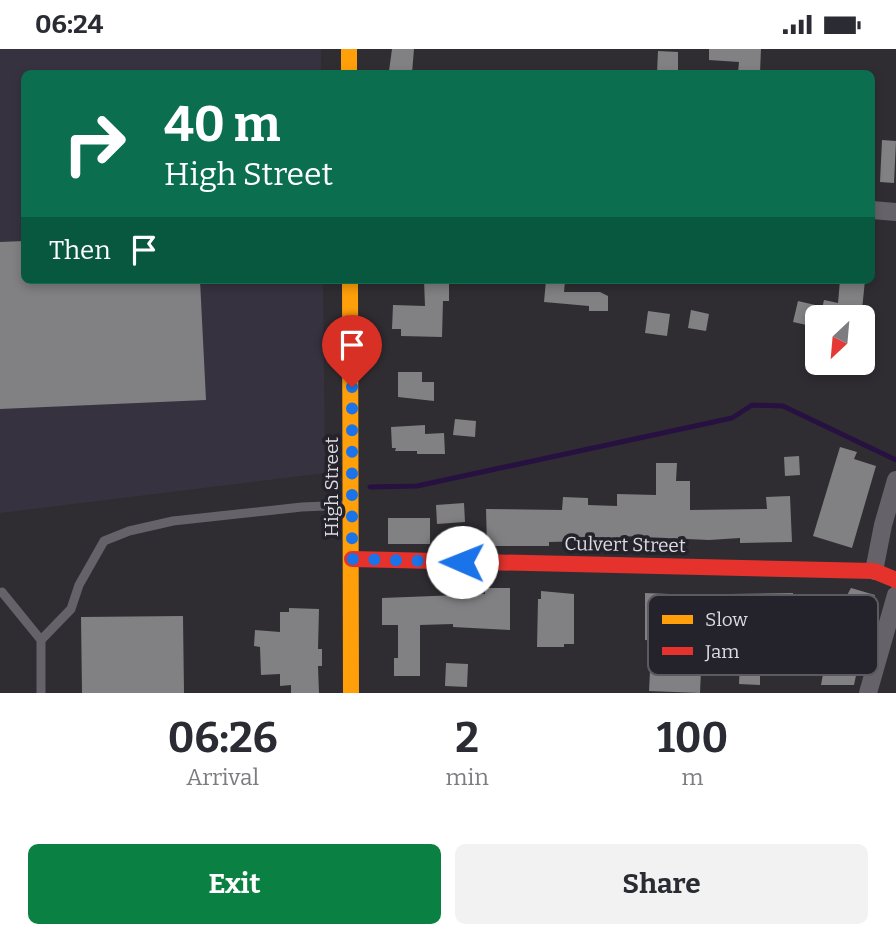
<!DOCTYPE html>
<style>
body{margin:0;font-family:Bitter,serif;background:#f2f2f3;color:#2b2b33;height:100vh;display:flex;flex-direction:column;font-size:26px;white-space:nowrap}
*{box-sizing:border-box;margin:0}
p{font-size:23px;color:#7c7c81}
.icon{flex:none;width:38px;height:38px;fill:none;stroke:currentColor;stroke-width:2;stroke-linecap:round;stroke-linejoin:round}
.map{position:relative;height:644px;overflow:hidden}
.details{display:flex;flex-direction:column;background:#fff;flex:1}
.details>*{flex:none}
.hud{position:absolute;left:21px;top:21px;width:854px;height:214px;border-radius:10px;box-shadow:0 4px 10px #0003;background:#0b6e4f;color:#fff;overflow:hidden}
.needle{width:46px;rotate:206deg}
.fabs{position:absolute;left:805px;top:256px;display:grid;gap:14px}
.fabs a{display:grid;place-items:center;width:70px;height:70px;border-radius:10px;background:#fff;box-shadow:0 4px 10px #0003;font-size:35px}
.pin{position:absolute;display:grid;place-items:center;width:60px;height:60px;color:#fff;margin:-72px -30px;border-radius:50% 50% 50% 0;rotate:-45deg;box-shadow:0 0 7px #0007}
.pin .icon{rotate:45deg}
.me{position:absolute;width:77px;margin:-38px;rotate:271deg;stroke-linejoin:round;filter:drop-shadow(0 0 5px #0008)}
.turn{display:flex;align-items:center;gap:24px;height:147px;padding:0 28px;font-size:32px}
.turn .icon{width:91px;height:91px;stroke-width:2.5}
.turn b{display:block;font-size:49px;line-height:60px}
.then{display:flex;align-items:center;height:66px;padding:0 28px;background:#0003;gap:14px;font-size:26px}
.eta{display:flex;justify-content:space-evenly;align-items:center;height:119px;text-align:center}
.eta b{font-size:42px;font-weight:700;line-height:49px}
.cta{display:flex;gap:14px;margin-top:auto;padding:14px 28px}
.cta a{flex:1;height:80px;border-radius:10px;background:#0b8043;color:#fff;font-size:28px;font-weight:700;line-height:80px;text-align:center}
.cta a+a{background:#f2f2f3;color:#2b2b33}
.status{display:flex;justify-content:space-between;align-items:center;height:49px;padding:0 35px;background:#fff;direction:ltr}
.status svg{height:19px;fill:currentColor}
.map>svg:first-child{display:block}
</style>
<div class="status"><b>06:24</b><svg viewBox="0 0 49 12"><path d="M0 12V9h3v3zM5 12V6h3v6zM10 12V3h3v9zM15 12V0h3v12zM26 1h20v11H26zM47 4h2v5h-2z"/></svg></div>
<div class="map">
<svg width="896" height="644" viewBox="0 0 896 644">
<rect width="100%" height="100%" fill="#2f2d32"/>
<polygon fill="#37323f" points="0,0 321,0 321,24 24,24 24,231 323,231 325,424 0,464"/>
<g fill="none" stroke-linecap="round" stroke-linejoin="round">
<polyline stroke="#271141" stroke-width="5" points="370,438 417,437 732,369 752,356 783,357 896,411"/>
</g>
<g fill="#818083">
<polygon points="392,0 414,0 412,24 389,22"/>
<polygon points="709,0 761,0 760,24 738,24 739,13 709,11"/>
<polygon points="658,2 678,3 678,24 657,24"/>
<polygon points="882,91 896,92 894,134 880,133"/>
<polygon points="24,192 24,231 200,231 206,351 0,360 0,193"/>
<polygon points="424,231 449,231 449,252 443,252 442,288 401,287 401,280 392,280 393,256 425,257"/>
<polygon points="546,231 565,232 564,243 600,243 608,247 608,262 589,262 589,257 544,253"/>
<polygon points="840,231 865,231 862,261 839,259 837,268 820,268 824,251 838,254"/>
<polygon points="798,252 815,256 811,277 793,273"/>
<polygon points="691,261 709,265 706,282 688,279"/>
<polygon points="648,262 670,265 667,287 645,284"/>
<polygon points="398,323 422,323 422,333 434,333 434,352 398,348"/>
<polygon points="455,370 476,372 475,388 453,386"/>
<polygon points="425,376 425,385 444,384 445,405 417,405 417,402 395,402 396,399 392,399 391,378"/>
<polygon points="840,398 857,403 854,410 876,417 852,499 813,487"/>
<polygon points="799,407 800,426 785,427 784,408"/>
<polygon points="656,414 677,414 676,432 690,432 690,461 767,460 766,448 790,447 792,493 740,494 740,489 709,491 623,487 623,491 549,493 549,497 487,497 486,460 562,461 563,448 588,449 588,456 617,457 617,445 656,446"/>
<polygon points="464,454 465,473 437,475 436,456"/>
<rect x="388" y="469" width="42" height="26"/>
<polygon points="485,539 510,539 510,581 453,578 453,575 420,576 420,627 394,627 394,609 398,609 398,576 382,576 382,549 485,545"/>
<polygon points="851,539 875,546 862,589 835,583 841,557"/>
<polygon points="541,542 574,545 574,595 564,595 564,598 537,598 538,550 541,550"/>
<polygon points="645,544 670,545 670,548 729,548 729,545 793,544 793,579 801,579 801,620 760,619 760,636 739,635 741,590 709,590 704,592 702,597 700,644 649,642 650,622 656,622 658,592 645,591"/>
<polygon points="289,559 319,560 318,600 322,600 322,617 318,617 319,644 291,644 291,636 280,637 280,625 261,626 260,598 254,597 255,581 280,583 280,563 289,563"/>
<polygon points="183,567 184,644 82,644 81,568"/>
<polygon points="826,608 851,611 858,617 854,636 821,636"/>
<polygon points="446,614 468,615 467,638 445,637"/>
</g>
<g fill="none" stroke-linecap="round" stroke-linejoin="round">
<g stroke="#656269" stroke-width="9">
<polyline points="2,543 41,591 41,644"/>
<polyline points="41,591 71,560 79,536 104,492 129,482 173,472 302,458 350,456"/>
</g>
<g stroke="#656269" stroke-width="18">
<polyline points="872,161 896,163"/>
<polyline points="874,522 883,476 896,431"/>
<polyline points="868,644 896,546"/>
</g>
<g stroke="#ff9f0a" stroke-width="16">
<polyline points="349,0 349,24"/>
<polyline points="350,231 351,644"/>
</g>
<polyline stroke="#e5322d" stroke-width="16" points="352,510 874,522 896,531"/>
</g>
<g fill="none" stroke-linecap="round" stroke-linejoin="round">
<polyline stroke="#1a73e8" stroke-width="12" stroke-dasharray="0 21.6" points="352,338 352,510 462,513"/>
</g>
<g text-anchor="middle" stroke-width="7" stroke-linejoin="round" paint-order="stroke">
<g font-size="19" fill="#dddbe1" stroke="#24222a">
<text transform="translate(331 438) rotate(-90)" y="7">High Street</text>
<text transform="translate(625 495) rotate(1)" y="7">Culvert Street</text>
</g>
</g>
<rect x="648" y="546" width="230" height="80" rx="10" fill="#24222a" stroke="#5c5a61" stroke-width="2"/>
<rect x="662" y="566" width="31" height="9" fill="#ff9f0a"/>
<rect x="662" y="598" width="31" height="8" fill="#e5322d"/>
<g font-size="19" fill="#dddbe1">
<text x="705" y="577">Slow</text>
<text x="705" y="609">Jam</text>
</g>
</svg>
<div class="fabs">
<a><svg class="needle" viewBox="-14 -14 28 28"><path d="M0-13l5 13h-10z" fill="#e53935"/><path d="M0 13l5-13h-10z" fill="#7c7c81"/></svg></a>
</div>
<div class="pin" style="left:352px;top:338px;background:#d93025"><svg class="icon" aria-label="arrive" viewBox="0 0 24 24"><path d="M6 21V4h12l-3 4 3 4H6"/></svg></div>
<svg class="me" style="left:462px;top:513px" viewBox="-20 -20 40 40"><circle r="19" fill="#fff"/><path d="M0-13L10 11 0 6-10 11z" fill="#1a73e8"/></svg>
<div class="hud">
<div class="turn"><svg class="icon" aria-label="right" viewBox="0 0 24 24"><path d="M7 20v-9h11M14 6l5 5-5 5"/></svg><div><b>40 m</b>High Street</div></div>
<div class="then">Then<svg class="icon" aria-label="arrive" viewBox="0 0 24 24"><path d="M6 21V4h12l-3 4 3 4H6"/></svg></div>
</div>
</div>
<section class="details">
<div class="eta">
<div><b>06:26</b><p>Arrival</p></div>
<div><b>2</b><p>min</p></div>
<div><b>100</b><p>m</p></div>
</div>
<div class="cta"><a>Exit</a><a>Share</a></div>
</section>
